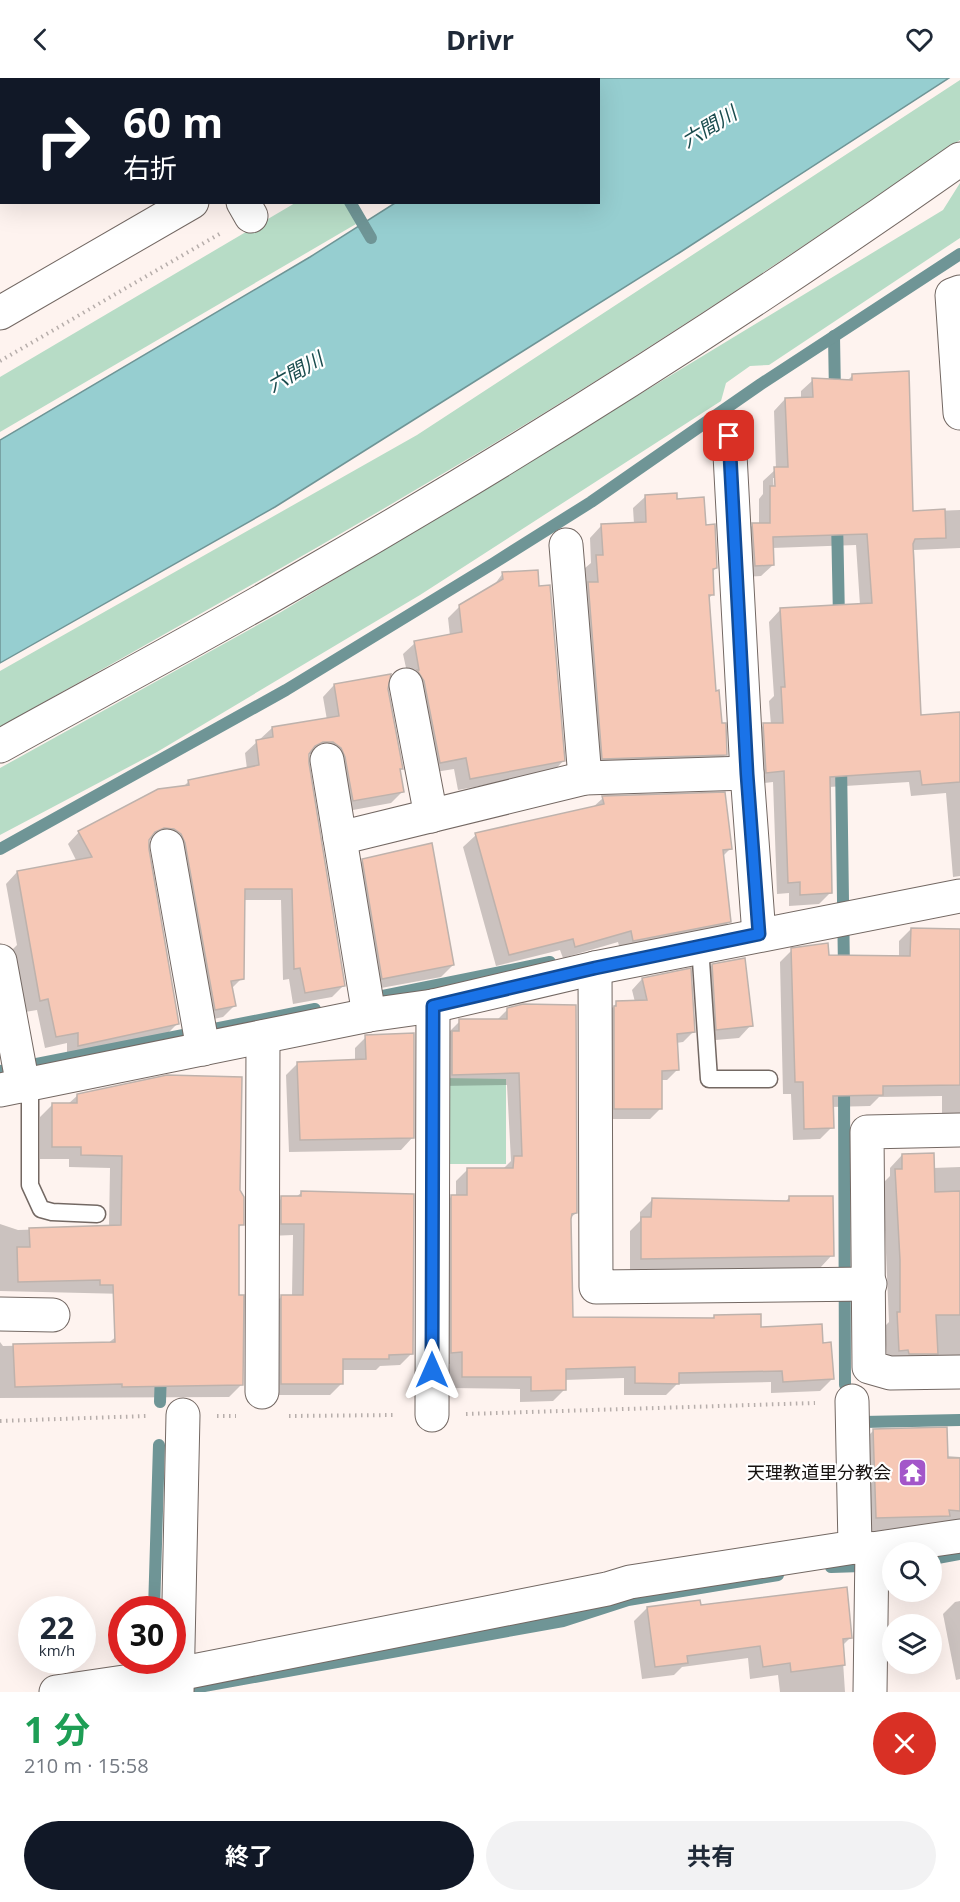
<!DOCTYPE html>
<html lang="ja">
<meta charset="utf-8">
<style>
body{margin:0;font-family:"Open Sans","Noto Sans JP",sans-serif;background:#f2f2f3;color:#1f2937;height:100vh;display:flex;flex-direction:column;font-size:22px;white-space:nowrap}
*{box-sizing:border-box;margin:0}
p{font-size:20px;color:#747a83}
.icon{flex:none;width:33px;height:33px;fill:none;stroke:currentColor;stroke-width:2;stroke-linecap:round;stroke-linejoin:round}
.map{position:relative;height:1614px;overflow:hidden}
.sheet{display:flex;flex-direction:column;background:#fff;flex:1}
.sheet>*{flex:none}
.top-card{position:absolute;left:0px;top:0px;width:600px;height:126px;box-shadow:0 6px 24px #0002;background:#111827;color:#fff;overflow:hidden}
.fabs{position:absolute;left:882px;top:1464px;display:grid;gap:12px}
.fabs a{display:grid;place-items:center;width:60px;height:60px;border-radius:50%;background:#fff;box-shadow:0 6px 24px #0002;font-size:30px}
.speed{position:absolute;left:18px;top:1518px;display:flex;gap:12px;font-size:30px;font-weight:700;text-align:center}
.speed>*{display:grid;place-content:center;width:78px;height:78px;border-radius:50%;background:#fff;box-shadow:0 6px 24px #0002;line-height:1}
.speed small{font-size:15px;font-weight:400}
.speed .limit{border:9px solid #d22;background:#fff;color:#111}
.pin{position:absolute;display:grid;place-items:center;width:51px;height:51px;color:#fff;margin:-26px;border-radius:12px;box-shadow:0 3px 9px #0006}
.me{position:absolute;width:66px;margin:-33px;rotate:0deg;stroke-linejoin:round;filter:drop-shadow(0 0 4px #0008)}
.turn{display:flex;align-items:center;gap:21px;height:126px;padding:0 24px;font-size:27px}
.turn .icon{width:78px;height:78px;stroke-width:2.5}
.turn b{display:block;font-size:42px;line-height:51px}
.round{display:grid;place-items:center;flex:none;width:63px;height:63px;border-radius:32px;background:#f2f2f3}
.overview{display:flex;align-items:center;justify-content:space-between;height:102px;padding:0 24px}
h1{font-size:36px;font-weight:700;line-height:45px;color:#1e9e55}
.action{display:flex;gap:12px;margin-top:auto;padding:12px 24px}
.action a{flex:1;height:69px;border-radius:36px;background:#111827;color:#fff;font-size:24px;font-weight:700;line-height:69px;text-align:center}
.action a+a{background:#f2f2f3;color:#1f2937}
header{display:flex;justify-content:space-between;align-items:center;height:78px;padding:0 24px;background:#fff;font-size:27px;font-weight:700}
.map>svg:first-child{display:block}
</style>
<header><svg class="icon" aria-label="back" viewBox="0 0 24 24"><path d="M15 5l-7 7 7 7"/></svg>Drivr<svg class="icon" aria-label="heart" viewBox="0 0 24 24"><path d="M12 20l-8-8c-3-5 5-10 8-4 3-6 11-1 8 4z"/></svg></header>
<div class="map">
<svg width="960" height="1614" viewBox="0 0 960 1614">
<rect width="100%" height="100%" fill="#fef3ef"/>
<g fill="#b7dcc6">
<path d="M960,2V62C798,172 635,282 466,382C312,474 156,561 0,649V593L417,357Z"/>
<polygon points="960,105 960,160 769,287 750,288 726,305 721,323 420,517 157,674 0,757 0,690 281,534 943,132"/>
<polygon points="295,125 347,125 356,146 0,354 0,299"/>
<polygon points="442,1000 506,1001 506,1086 442,1086"/>
</g>
<polygon fill="#96ced0" stroke="#6f9596" stroke-width="1.5" points="589,0 949,0 679,175 275,429 0,585 0,362 310,179 395,125 598,124 598,2 587,1"/>
<g fill="#0003" fill-rule="evenodd">
<polygon points="216,0 249,0 243,2"/>
<path d="M853,297L912,434L960,432V470L914,472L920,638L960,636V798L953,799L946,715L911,718L909,704L829,709L831,814L819,826L789,828V815L777,816L773,704L755,706L752,658L764,647H771L769,623L774,618L769,544L780,532L860,527L856,467L772,470L773,487L761,498L744,499L741,458L753,447L759,446V421L763,416V403L776,391L774,333L785,321H801V313L813,302L847,303ZM773,400H776L777,415H774Z"/>
<polygon points="645,419 675,422 704,448 716,490 712,494 713,516 708,521 714,614 726,676 714,688 591,692 577,518 586,508 585,490 591,485 590,460 601,448 634,446 633,430"/>
<polygon points="503,495 563,683 552,695 458,712 454,691 429,695 403,576 415,565 450,558 448,540 460,528 492,510"/>
<polygon points="334,607 386,610 401,690 399,693 403,713 391,725 342,734 322,676 308,676 307,685 344,907 332,919 293,926 289,901 283,902 281,822 244,822 242,900 231,911 234,928 223,939 204,943 162,762 152,760 148,762 147,771 178,945 166,957 67,979 67,965 45,970 37,932 19,935 8,876 17,867 6,806 17,794 77,784 68,766 79,754 183,709 189,703 247,691 245,675 272,650 327,642 323,619"/>
<polygon points="603,720 730,771 722,779 730,843 717,856 621,875 618,864 563,880 560,872 496,888 463,769 476,757 592,730"/>
<polygon points="363,782 453,887 441,899 370,912 351,795"/>
<polygon points="911,851 960,852 960,1036 942,1036 942,1018 879,1019 870,1028 831,1029 832,1049 820,1061 793,1062 791,1016 783,1016 780,884 792,872 828,878 899,879 899,863"/>
<polygon points="712,887 751,947 739,960 704,963 700,900"/>
<polygon points="642,901 694,953 683,964 676,965 678,991 667,1002 660,1002 660,1031 650,1041 604,1041 607,935 617,925 635,924 632,912"/>
<polygon points="508,931 576,1135 569,1141 571,1241 711,1241 714,1239 821,1266 832,1301 820,1313 771,1315 771,1304 677,1306 666,1317 624,1317 624,1300 564,1302 565,1311 553,1323 520,1324 520,1311 450,1310 450,1286 440,1286 440,1130 452,1118 456,1118 456,1103 468,1091 502,1092 511,1083 507,1007 440,1008 448,955 460,943 496,943"/>
<polygon points="367,958 412,1060 401,1072 289,1074 286,997 298,985 355,983 355,970"/>
<polygon points="78,1017 239,1112 242,1146 237,1151 237,1218 242,1306 229,1319 0,1320 0,1264 3,1268 107,1266 168,1217 0,1213 0,1146 18,1152 109,1149 110,1090 69,1089 69,1081 40,1081 40,1039 53,1026 68,1026"/>
<polygon points="902,1077 933,1090 960,1089 960,1283 887,1285 885,1248 889,1244 883,1105 890,1098 890,1090"/>
<polygon points="301,1115 412,1275 400,1287 380,1288 376,1292 341,1292 342,1305 330,1317 270,1317 270,1230 282,1218 292,1218 293,1157 270,1158 270,1132 282,1120 296,1119"/>
<polygon points="789,1120 832,1177 820,1190 630,1192 630,1153 640,1143 640,1134 652,1122 785,1124"/>
<polygon points="874,1352 947,1378 960,1379 960,1452 862,1454 859,1367"/>
<polygon points="960,1523 960,1601 956,1602 943,1536 955,1524"/>
<polygon points="699,1529 850,1560 842,1568 845,1614 780,1614 778,1597 750,1601 748,1580 682,1589 674,1597 642,1601 634,1543 647,1530"/>
</g>
<g fill="none" stroke-linecap="round" stroke-linejoin="round">
<g stroke="#6f9596" stroke-width="12">
<polyline points="189,0 189,2"/>
<polyline points="314,0 314,2"/>
<polyline points="368,2 370,0"/>
<polyline points="350,124 371,160"/>
<polyline points="834,258 835,316"/>
<polyline points="837,441 839,541"/>
<polyline points="841,684 844,892"/>
<polyline points="0,771 286,612 494,485 591,424 761,306 960,176"/>
<polyline points="368,921 550,884"/>
<polyline points="0,993 315,931"/>
<polyline points="844,1002 845,1307"/>
<polyline points="160,1324 161,1293"/>
<polyline points="863,1344 960,1342"/>
<polyline points="932,1481 960,1476"/>
<polyline points="831,1489 892,1487"/>
<polyline points="154,1532 159,1367"/>
<polyline points="177,1613 563,1543 628,1522 778,1497"/>
</g>
<polyline stroke="#96ced0" stroke-width="68" points="291,0 291,2"/>
</g>
<g fill="#f6c8b6" stroke="#beb2ac" stroke-width="1.5">
<polygon points="909,293 913,433 945,431 946,460 915,461 913,466 921,637 960,634 960,704 922,707 920,693 830,699 832,815 800,817 800,804 788,805 784,693 766,695 763,645 783,645 781,609 785,609 780,530 872,525 867,456 773,459 774,487 755,488 752,445 770,445 770,408 775,408 774,389 788,389 785,320 813,319 812,300 852,302 852,296"/>
<polygon points="677,415 677,421 704,419 706,447 715,446 717,490 713,491 714,517 709,517 716,613 719,612 722,645 726,645 727,677 602,681 588,504 598,504 596,477 603,477 601,446 646,444 645,417"/>
<polygon points="538,492 539,508 550,507 565,683 470,701 466,680 440,685 424,603 417,592 419,592 414,563 462,554 459,527 503,501 502,494"/>
<polygon points="391,596 388,611 403,691 400,691 404,714 353,723 345,679 341,670 333,664 323,664 315,668 309,676 309,685 345,908 305,915 300,890 294,891 292,811 245,811 244,901 231,903 236,928 215,932 185,765 181,756 174,751 164,750 155,754 149,762 149,771 179,946 78,968 78,955 56,959 48,921 40,923 17,793 92,779 78,753 158,711 189,707 188,702 259,687 256,662 273,659 272,649 339,638 334,606"/>
<polygon points="725,714 732,771 723,772 731,844 633,863 631,853 575,869 573,861 509,877 475,755 604,726 602,718"/>
<polygon points="432,765 454,887 382,901 362,781"/>
<polygon points="911,850 960,851 960,1007 883,1008 883,1017 833,1018 834,1050 804,1051 803,1004 795,1004 791,870 828,865 829,877 910,878"/>
<polygon points="745,880 753,948 716,952 712,886"/>
<polygon points="691,890 695,954 677,956 679,992 662,993 662,1031 614,1031 614,928 616,928 616,923 647,922 642,900"/>
<polygon points="523,926 576,927 577,1135 572,1136 571,1141 573,1239 714,1240 714,1237 761,1236 761,1249 822,1246 823,1265 831,1264 834,1301 783,1304 782,1293 679,1295 679,1306 635,1305 635,1289 566,1291 566,1312 531,1313 531,1299 462,1299 462,1274 451,1275 451,1117 467,1117 467,1090 513,1090 514,1078 522,1078 519,995 452,997 452,953 459,953 459,941 507,941 507,930"/>
<polygon points="414,955 414,1060 300,1062 297,984 366,981 365,957"/>
<polygon points="167,997 242,999 240,1112 244,1119 244,1147 239,1147 239,1217 244,1217 243,1307 122,1309 122,1306 15,1309 13,1266 115,1264 113,1207 100,1207 100,1202 18,1204 17,1169 30,1169 29,1150 121,1147 122,1078 81,1077 81,1069 52,1069 52,1025 77,1025 77,1016"/>
<polygon points="934,1075 935,1114 960,1113 960,1237 936,1237 938,1276 909,1276 908,1272 899,1273 897,1234 900,1234 900,1182 895,1091 902,1091 902,1076"/>
<polygon points="301,1113 414,1116 413,1276 389,1277 389,1281 343,1281 343,1306 281,1306 281,1217 303,1217 304,1146 281,1146 281,1118 301,1118"/>
<polygon points="789,1118 833,1118 834,1178 641,1181 641,1139 651,1139 652,1120 789,1123"/>
<polygon points="947,1349 948,1380 960,1380 960,1433 949,1432 950,1438 876,1440 873,1351"/>
<polygon points="847,1509 852,1560 843,1561 845,1587 791,1594 790,1585 763,1589 760,1568 687,1578 688,1585 655,1589 647,1529 700,1522 701,1527"/>
</g>
<g fill="none" stroke-linecap="round" stroke-linejoin="round">
<defs>
<g id="service">
<polyline points="700,868 709,1001 769,1001"/>
<polyline points="30,1006 30,1107 41,1131 52,1134 97,1136"/>
</g>
<g id="minor">
<polyline points="206,0 207,2"/>
<polyline points="340,0 341,2"/>
<polyline points="394,2 397,0"/>
<polyline points="243,124 251,138"/>
<polyline points="960,214 952,217 960,335"/>
<polyline points="0,235 192,124"/>
<polyline points="729,358 747,695 759,857"/>
<polyline points="566,467 585,700"/>
<polyline points="406,607 431,738"/>
<path d="M0,668C99,613 199,560 297,503C524,373 746,232 960,81"/>
<polyline points="327,682 369,937"/>
<polyline points="340,760 585,700 747,695"/>
<polyline points="167,768 203,971"/>
<polyline points="0,883 23,1008"/>
<polyline points="595,890 596,1209 870,1206"/>
<polyline points="0,1012 369,937 433,928 595,890 960,818"/>
<polyline points="960,1052 867,1054 869,1289 890,1295 960,1294"/>
<polyline points="0,1236 53,1237"/>
<polyline points="262,1314 263,959"/>
<polyline points="432,1337 433,928"/>
<polyline points="855,1469 872,1471 960,1458"/>
<polyline points="56,1614 178,1596 607,1511 630,1504 855,1469 852,1323"/>
<polyline points="177,1614 183,1337"/>
<polyline points="870,1614 872,1471"/>
</g>
</defs>
<use href="#service" stroke="#736863" stroke-width="19"/>
<use href="#minor" stroke="#736863" stroke-width="35"/>
<g stroke="#b7aeab" stroke-width="4" stroke-dasharray="1.5 4.5" stroke-linecap="butt">
<polyline points="473,2 475,0"/>
<polyline points="0,283 221,155"/>
<polyline points="466,1336 815,1325"/>
<polyline points="217,1338 236,1338"/>
<polyline points="289,1338 395,1337"/>
<polyline points="0,1343 146,1338"/>
</g>
<use href="#service" stroke="#fff" stroke-width="16"/>
<use href="#minor" stroke="#fff" stroke-width="33"/>
</g>
<g fill="none" stroke-linecap="round" stroke-linejoin="round">
<defs>
<polyline id="route" points="432,1292 433,928 595,890 759,856 747,696 729,358"/>
</defs>
<use href="#route" stroke="#114b97" stroke-width="15"/>
<use href="#route" stroke="#1a73e8" stroke-width="10"/>
</g>
<defs>
<symbol id="temple-square" viewBox="-11 -11 22 22"><rect x="-9" y="-9" width="18" height="18" rx="4" fill="#a356c9" stroke="#fff"/><path d="M0-6L5-2H3V0L6.5 2.5H4V6H1.5V3h-3V6H-4V2.5H-6.5L-3 0V-2H-5Z" fill="#fff"/></symbol>
</defs>
<g fill-rule="evenodd">
<use href="#temple-square" x="896" y="1378" width="33" height="33"/>
</g>
<g text-anchor="middle" stroke-width="4.5" stroke-linejoin="round" paint-order="stroke">
<g font-size="18" fill="#14100e" stroke="#fff" text-anchor="end">
<text x="891" y="1401">天理教道里分教会</text>
</g>
<g font-size="20" font-style="italic" fill="#1a4c4e" stroke="#fff">
<text transform="translate(709 49) rotate(-31)" y="7">六間川</text>
<text transform="translate(295 294) rotate(-29)" y="7">六間川</text>
</g>
</g>
</svg>
<div class="fabs">
<a><svg class="icon" aria-label="search" viewBox="0 0 24 24"><circle cx="10" cy="10" r="6"/><path d="M15 15l6 6"/></svg></a>
<a><svg class="icon" aria-label="layers" viewBox="0 0 24 24"><path d="M12 4l9 5-9 5-9-5zM3 14l9 5 9-5"/></svg></a>
</div>
<div class="speed"><div>22<small>km/h</small></div><div class="limit">30</div></div>
<div class="pin" style="left:729px;top:358px;background:#d93025"><svg class="icon" aria-label="arrive" viewBox="0 0 24 24"><path d="M6 21V4h12l-3 4 3 4H6"/></svg></div>
<svg class="me" style="left:432px;top:1292px" viewBox="-20 -20 40 40"><path d="M0-17L14 15 0 8-14 15z" fill="#1a73e8" stroke="#fff" stroke-width="4"/></svg>
<div class="top-card">
<div class="turn"><svg class="icon" aria-label="right" viewBox="0 0 24 24"><path d="M7 20v-9h11M14 6l5 5-5 5"/></svg><div><b>60 m</b>右折</div></div>
</div>
</div>
<section class="sheet">
<div class="overview"><div><h1>1 分</h1><p>210 m · 15:58</p></div><a class="round" style="background:#d93025;color:#fff"><svg class="icon" aria-label="close" viewBox="0 0 24 24"><path d="M6 6l12 12M18 6L6 18"/></svg></a></div>
<div class="action"><a>終了</a><a>共有</a></div>
</section>
